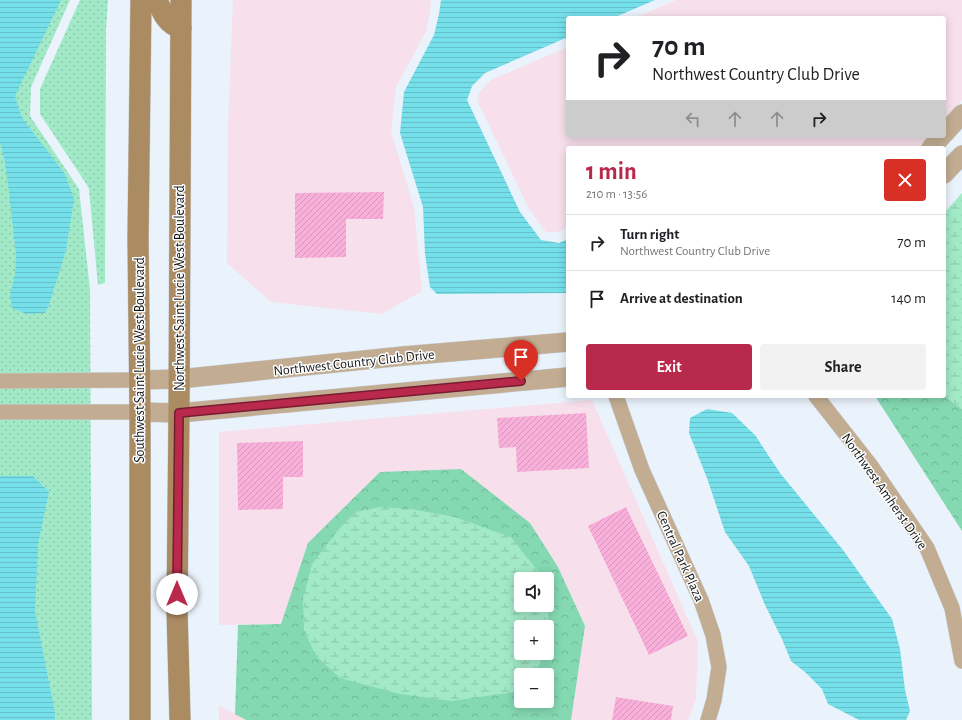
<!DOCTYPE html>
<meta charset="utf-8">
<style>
body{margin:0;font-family:"Alegreya Sans",sans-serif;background:#f2f2f2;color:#202124;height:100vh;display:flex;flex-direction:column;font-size:15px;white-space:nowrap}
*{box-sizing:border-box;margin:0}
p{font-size:13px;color:#757577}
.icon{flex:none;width:22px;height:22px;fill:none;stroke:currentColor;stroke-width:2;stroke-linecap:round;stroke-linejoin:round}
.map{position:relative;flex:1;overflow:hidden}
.side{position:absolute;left:566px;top:146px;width:380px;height:252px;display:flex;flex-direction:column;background:#fff;border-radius:4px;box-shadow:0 2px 10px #0003}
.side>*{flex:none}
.guide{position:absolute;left:566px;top:16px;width:380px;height:122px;border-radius:4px;box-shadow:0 2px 10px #0003;background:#fff;color:#202124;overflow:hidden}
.tools{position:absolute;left:514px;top:572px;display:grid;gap:8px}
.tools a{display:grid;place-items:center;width:40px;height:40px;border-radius:4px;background:#fff;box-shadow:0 2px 10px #0003;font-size:20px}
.pin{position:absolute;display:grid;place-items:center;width:34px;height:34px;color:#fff;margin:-41px -17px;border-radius:50% 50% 50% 0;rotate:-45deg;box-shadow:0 0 4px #0007}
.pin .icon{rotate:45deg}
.me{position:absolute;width:44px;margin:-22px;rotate:0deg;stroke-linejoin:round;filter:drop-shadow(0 0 3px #0008)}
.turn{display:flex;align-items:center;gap:14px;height:84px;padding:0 20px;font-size:18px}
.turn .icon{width:52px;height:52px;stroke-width:2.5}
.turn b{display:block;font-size:28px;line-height:34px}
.lanes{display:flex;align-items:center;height:38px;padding:0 20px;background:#0003;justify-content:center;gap:20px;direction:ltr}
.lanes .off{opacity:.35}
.round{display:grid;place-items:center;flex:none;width:42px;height:42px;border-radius:4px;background:#f2f2f2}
.head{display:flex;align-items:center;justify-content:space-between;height:68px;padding:0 20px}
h1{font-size:24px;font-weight:700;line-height:30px;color:#b9294b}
.button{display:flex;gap:8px;margin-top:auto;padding:8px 20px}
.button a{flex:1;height:46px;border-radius:4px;background:#b9294b;color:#fff;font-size:16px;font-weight:700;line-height:46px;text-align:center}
.button a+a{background:#f2f2f2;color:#202124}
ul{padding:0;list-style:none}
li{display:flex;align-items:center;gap:12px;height:56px;padding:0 20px;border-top:1px solid #e0e0e0}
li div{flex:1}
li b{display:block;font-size:15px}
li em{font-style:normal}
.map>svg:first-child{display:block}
</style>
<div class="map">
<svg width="962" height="720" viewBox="0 0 962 720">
<defs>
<pattern id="grass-dots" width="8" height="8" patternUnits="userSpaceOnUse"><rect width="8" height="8" fill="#a1e9c7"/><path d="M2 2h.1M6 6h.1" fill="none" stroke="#8ac7aa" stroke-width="1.8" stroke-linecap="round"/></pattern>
<pattern id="forest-crowns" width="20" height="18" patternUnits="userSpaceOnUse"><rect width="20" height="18" fill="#84d8b2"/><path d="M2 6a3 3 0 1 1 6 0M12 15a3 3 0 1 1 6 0" fill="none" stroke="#71b998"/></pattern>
<pattern id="wetland-marsh" width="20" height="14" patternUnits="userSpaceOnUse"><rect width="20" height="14" fill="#a1e9c7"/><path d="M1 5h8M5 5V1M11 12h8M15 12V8" fill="none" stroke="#8ac7aa"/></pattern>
<pattern id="water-rules" width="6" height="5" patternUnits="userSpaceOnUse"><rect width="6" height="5" fill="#75dfea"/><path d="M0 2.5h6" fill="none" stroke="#64bfc8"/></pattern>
<pattern id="building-hatch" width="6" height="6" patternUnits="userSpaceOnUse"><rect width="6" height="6" fill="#f8b0da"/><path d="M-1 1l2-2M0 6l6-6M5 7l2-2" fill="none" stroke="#d497ba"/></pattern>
</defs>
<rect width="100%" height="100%" fill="#eaf2fb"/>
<g fill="#f7e0eb">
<polygon points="233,0 431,0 430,12 426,32 396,87 391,131 414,207 422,291 382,314 271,302 227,263 228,126"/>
<polygon points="676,0 962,0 962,100 944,120 944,18 635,18"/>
<polygon points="568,47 568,136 929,136 918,148 568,148 568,226 559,232 546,232 529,209 477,100 480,91 491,80"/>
<polygon points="592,400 698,642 696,699 688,720 571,720 585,625 558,567 530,523 308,543 281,624 219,625 219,432"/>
<polygon points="219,705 235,714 246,720 219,720"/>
</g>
<g fill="url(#grass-dots)">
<polygon points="0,0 70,0 31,87 30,116 79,189 90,290 92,720 0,720"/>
<polygon points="80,0 108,0 106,30 105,283 98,285 89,189 87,185 40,114 40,89"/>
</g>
<g fill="url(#forest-crowns)" fill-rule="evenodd">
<polygon points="944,395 962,409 962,531 875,396 944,396"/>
<path d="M461,469L530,523L558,567L585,626L571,720H246L235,714L238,625L281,624L308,543L380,472ZM521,579H547V605H521ZM521,627H547V653H521ZM521,675H547V701H521Z"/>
</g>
<g fill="url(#wetland-marsh)">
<polygon points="962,193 962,409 944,395 944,213"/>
<polygon points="380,507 411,509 455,517 511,537 544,579 521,579 521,605 547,605 547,595 549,627 547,636 547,627 521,627 521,653 543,653 540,664 530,675 521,675 521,684 513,692 452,701 400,694 340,678 316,656 304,630 303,598 312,564 339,529 356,512"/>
</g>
<g fill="url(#water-rules)">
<polygon points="0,0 61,0 15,96 22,118 65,174 74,199 66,250 49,305 45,313 27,314 12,308 10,295 15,275 16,255 9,192 5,162 0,142"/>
<polygon points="441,0 655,0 613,18 568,18 568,37 485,73 472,86 467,100 520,212 541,240 559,243 568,239 568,293 437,294 430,287 425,254 423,207 400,133 404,92 434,35 439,14"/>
<polygon points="707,409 732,413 755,435 780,473 843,550 892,619 900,649 905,690 910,711 906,720 859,720 828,704 822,689 805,672 791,661 782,639 765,605 749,566 725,532 707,478 689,433 690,418"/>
<polygon points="0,476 33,476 49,492 38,544 35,611 55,713 55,720 0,720"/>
</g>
<g fill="url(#building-hatch)">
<polygon points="384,192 383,219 346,219 346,257 295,258 295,193"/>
<polygon points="586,413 589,468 517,472 516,447 499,448 497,418"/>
<polygon points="303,441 303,477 283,477 283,509 238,510 237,443"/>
<polygon points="626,507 688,636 649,655 588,526"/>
<polygon points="616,697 673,706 671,720 612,720"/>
</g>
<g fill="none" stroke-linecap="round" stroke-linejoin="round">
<defs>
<g id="minor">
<polyline points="0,381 139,380"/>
<polyline points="616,396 642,470 701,600 713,635 719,667 714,700 708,720"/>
<polyline points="816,396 871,466 927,548 952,608 962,661"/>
<polyline points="0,412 140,412"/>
</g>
<g id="tertiary">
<polyline points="944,134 962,114"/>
<polyline points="931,148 942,136"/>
<polyline points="944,174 962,155"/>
<polyline points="139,380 179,379 403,356 568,342"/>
<polyline points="140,412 179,413 568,377"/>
</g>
<g id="secondary">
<path d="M157,0C162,12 167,25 181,28"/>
<polyline points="140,720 140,412 138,239 141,0"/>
<polyline points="180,720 177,610 179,413 181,0"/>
</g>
</defs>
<use href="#minor" stroke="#c8cfd7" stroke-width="16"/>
<use href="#tertiary" stroke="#c8cfd7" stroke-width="20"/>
<use href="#secondary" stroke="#c8cfd7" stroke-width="22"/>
<use href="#minor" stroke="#c2ad92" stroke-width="15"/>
<use href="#tertiary" stroke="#c2ad92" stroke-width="19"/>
<use href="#secondary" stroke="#aa8b62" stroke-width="21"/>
</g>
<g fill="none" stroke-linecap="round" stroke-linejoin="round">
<defs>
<polyline id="route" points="177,594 179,413 521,381"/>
</defs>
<use href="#route" stroke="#781b31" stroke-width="10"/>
<use href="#route" stroke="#b9294b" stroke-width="7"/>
</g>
<g text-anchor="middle" stroke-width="3" stroke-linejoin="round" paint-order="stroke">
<g font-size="14" fill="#131619" stroke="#fff">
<text transform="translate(179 288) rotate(-90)" y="5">Northwest Saint Lucie West Boulevard</text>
<text transform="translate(139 360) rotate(-90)" y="5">Southwest Saint Lucie West Boulevard</text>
<text transform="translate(354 362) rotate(-6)" y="5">Northwest Country Club Drive</text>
<text transform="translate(885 491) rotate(55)" y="5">Northwest Amherst Drive</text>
<text transform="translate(681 556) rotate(66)" y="5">Central Park Plaza</text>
</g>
</g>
</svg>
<div class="tools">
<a><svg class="icon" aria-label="sound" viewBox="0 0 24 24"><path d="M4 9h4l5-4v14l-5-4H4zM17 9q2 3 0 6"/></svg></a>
<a>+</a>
<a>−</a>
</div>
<div class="pin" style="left:521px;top:381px;background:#d93025"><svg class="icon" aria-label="arrive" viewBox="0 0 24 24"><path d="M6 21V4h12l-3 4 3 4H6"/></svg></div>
<svg class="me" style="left:177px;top:594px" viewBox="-20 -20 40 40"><circle r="19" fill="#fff"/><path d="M0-13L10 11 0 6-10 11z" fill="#b9294b"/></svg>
<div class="guide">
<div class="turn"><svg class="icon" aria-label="right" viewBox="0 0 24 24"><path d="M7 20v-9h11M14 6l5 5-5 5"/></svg><div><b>70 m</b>Northwest Country Club Drive</div></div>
<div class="lanes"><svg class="icon off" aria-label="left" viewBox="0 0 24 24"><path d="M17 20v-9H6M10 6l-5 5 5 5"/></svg><svg class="icon off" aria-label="ahead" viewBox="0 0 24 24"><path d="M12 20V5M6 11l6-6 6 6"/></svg><svg class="icon off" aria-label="ahead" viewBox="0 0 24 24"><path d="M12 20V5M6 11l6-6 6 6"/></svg><svg class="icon" aria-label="right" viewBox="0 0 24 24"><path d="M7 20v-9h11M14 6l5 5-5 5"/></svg></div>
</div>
<section class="side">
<div class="head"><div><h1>1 min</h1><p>210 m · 13:56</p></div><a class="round" style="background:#d93025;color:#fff"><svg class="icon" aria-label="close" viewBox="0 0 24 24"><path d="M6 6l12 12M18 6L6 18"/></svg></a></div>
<ul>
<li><svg class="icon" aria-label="right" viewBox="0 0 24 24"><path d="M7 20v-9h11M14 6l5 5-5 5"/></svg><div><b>Turn right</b><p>Northwest Country Club Drive</p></div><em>70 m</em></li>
<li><svg class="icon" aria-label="arrive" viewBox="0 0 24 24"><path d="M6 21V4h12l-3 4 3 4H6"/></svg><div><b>Arrive at destination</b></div><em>140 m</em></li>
</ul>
<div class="button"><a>Exit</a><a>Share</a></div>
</section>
</div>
